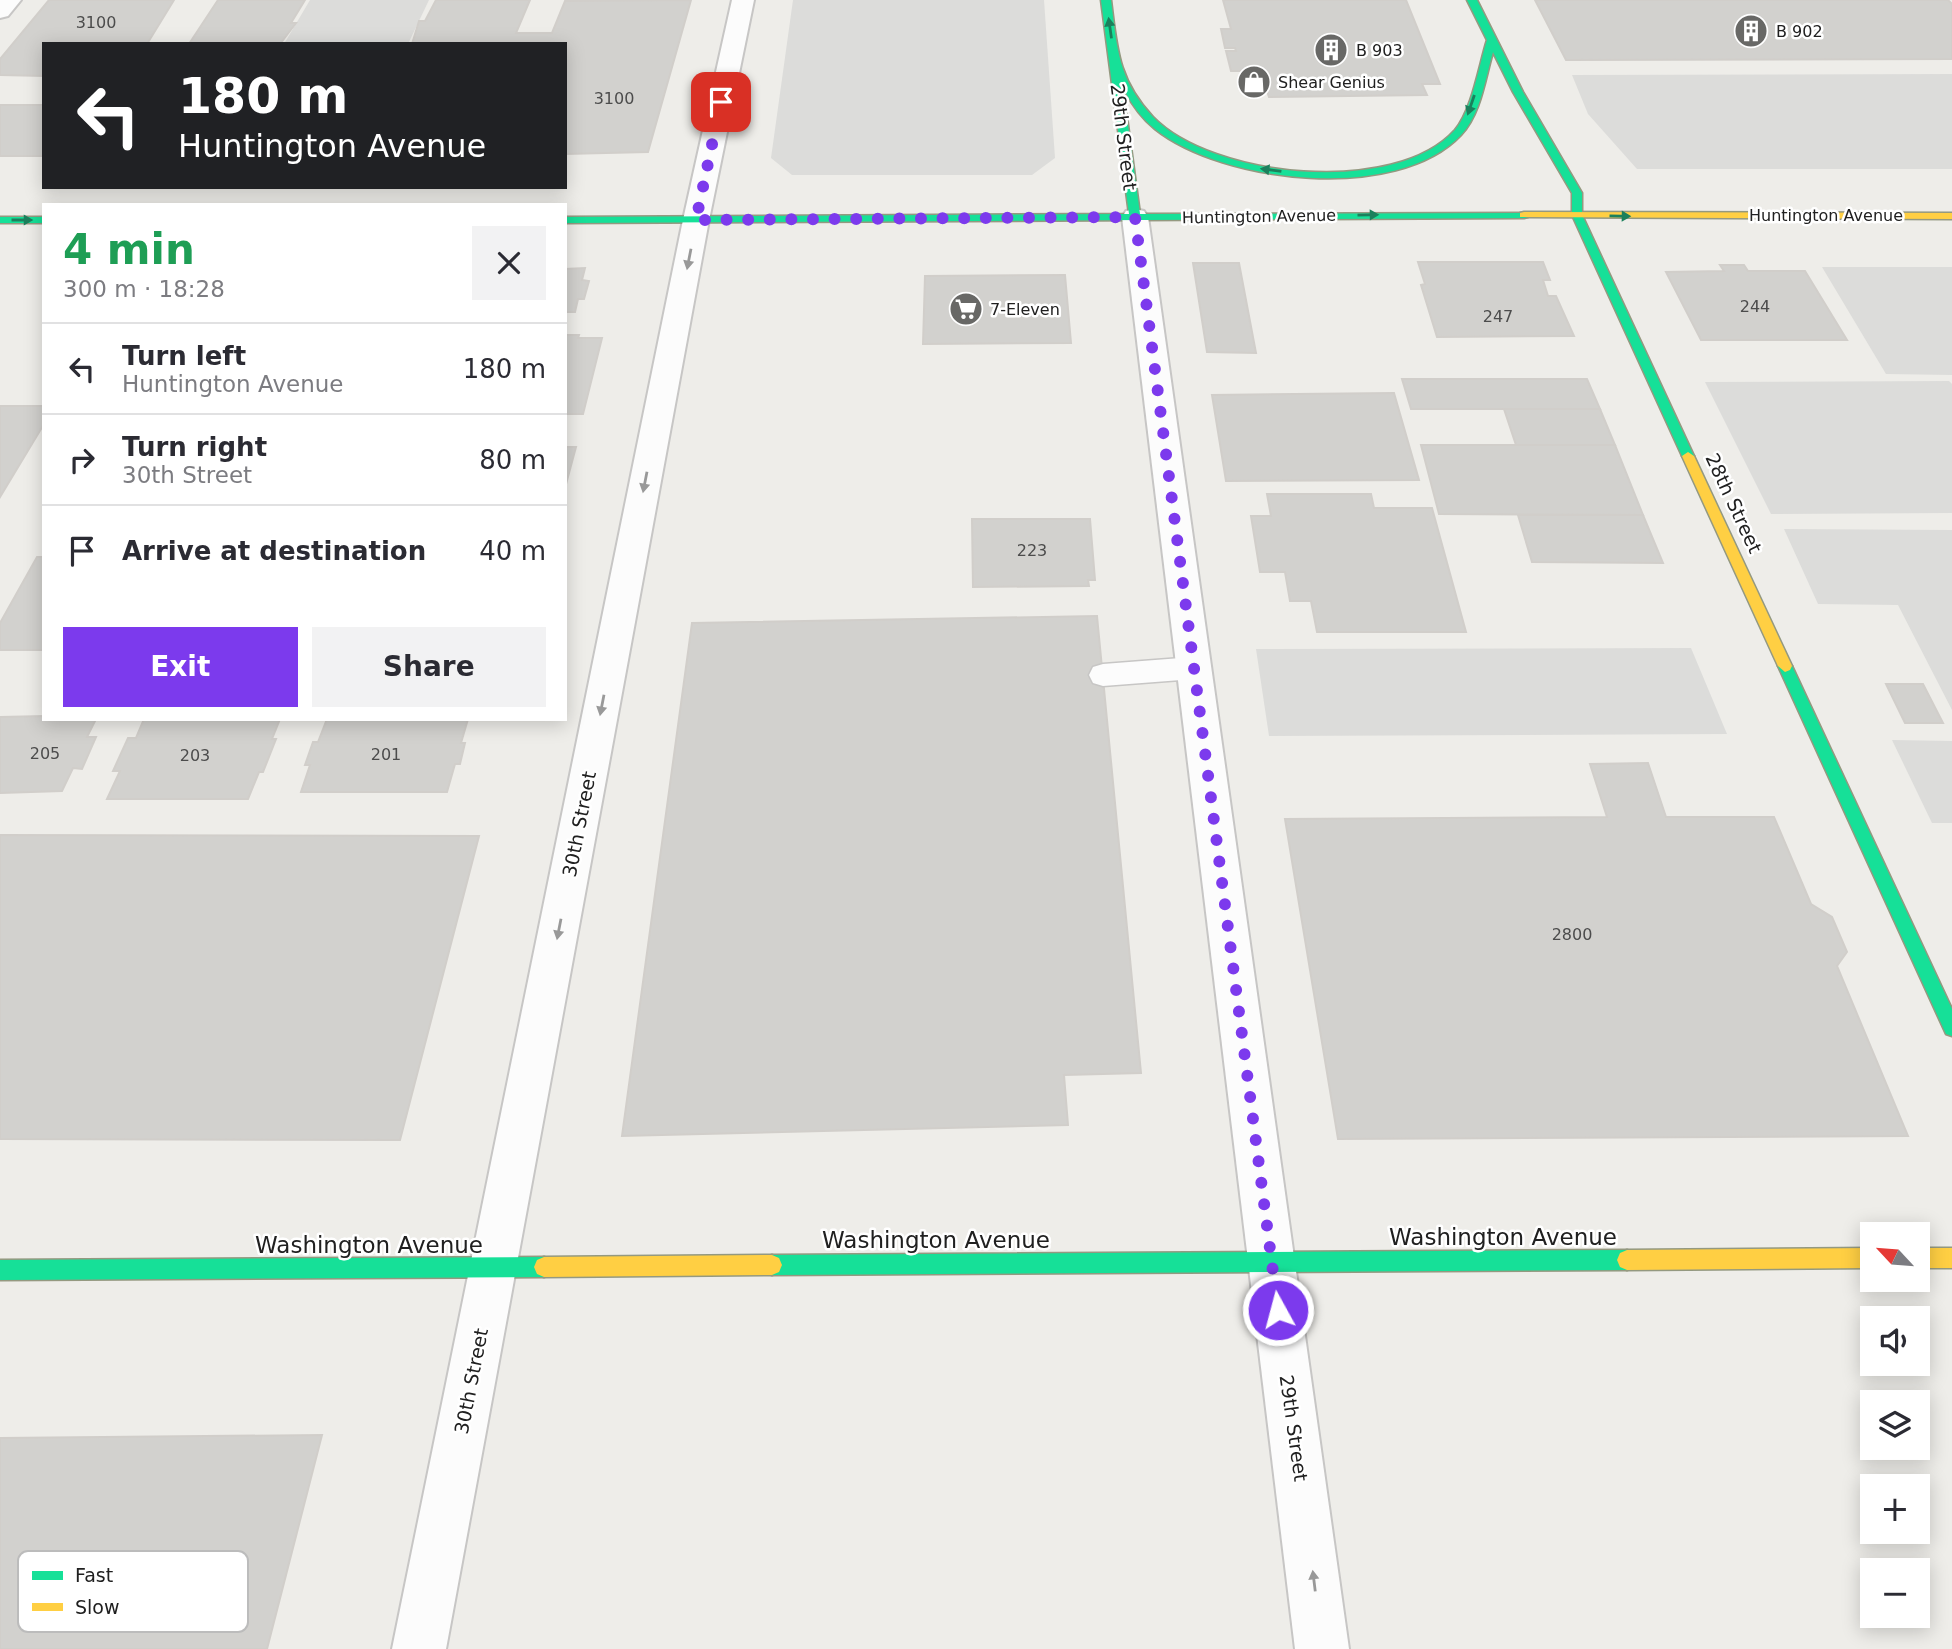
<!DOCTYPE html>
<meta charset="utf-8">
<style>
body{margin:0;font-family:"DejaVu Sans",sans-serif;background:#f2f2f3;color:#2b2b33;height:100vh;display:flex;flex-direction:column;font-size:26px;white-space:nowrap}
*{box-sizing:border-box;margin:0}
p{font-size:23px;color:#7c7c81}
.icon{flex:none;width:38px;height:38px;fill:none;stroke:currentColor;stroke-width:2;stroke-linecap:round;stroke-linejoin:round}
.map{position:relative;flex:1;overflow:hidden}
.sheet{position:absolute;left:42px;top:203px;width:525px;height:518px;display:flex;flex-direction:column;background:#fff;border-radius:0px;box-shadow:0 4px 18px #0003}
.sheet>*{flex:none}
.hud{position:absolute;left:42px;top:42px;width:525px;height:147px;border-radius:0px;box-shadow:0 4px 18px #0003;background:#202124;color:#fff;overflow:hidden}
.needle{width:46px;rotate:296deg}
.tools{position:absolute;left:1860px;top:1222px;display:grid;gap:14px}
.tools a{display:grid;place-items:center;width:70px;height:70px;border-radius:0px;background:#fff;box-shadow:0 4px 18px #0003;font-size:35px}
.pin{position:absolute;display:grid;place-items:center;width:60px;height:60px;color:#fff;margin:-30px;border-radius:14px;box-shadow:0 4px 10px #0006}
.me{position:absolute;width:77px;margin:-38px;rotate:353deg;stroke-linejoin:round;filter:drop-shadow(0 0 5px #0008)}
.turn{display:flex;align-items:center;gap:24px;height:147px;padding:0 21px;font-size:32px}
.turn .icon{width:91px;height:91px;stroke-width:2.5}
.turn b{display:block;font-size:49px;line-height:60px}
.round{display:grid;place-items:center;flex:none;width:74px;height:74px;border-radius:0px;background:#f2f2f3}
.head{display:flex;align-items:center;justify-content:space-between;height:119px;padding:0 21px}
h1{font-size:42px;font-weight:700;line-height:52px;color:#1e9e55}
.cta{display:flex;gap:14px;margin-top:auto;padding:14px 21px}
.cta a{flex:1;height:80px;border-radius:0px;background:#7c3aed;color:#fff;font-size:28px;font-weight:700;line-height:80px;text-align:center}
.cta a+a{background:#f2f2f3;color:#2b2b33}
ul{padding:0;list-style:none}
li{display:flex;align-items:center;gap:21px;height:91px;padding:0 21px;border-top:2px solid #e1e1e2}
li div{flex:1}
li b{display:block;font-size:26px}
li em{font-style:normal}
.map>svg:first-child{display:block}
</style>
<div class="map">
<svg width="1952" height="1649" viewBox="0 0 1952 1649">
<rect width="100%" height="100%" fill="#eeede9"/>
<g fill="#dcdcda">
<polygon points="310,0 429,0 408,44 284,44"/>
<polygon points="793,0 1044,0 1055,158 1032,175 792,175 771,158"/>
<polygon points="1952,74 1952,169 1637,169 1588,114 1572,75"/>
<polygon points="1822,267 1952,267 1952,375 1886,374"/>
<polygon points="1949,381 1952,384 1952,513 1771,514 1705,382"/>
<polygon points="1784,529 1952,530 1952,710 1898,605 1818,604"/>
<polygon points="1691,648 1727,734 1269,736 1256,649"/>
<polygon points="1892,740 1952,741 1952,823 1932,823"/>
</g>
<g fill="#d2d1ce" stroke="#d1ceca" stroke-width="2">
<polygon points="49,0 174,0 147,44 44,44 44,76 0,75 0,59"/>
<polygon points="218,0 305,0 291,23 296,23 280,44 189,44"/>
<polygon points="436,0 530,0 516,33 552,33 565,1 691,0 648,152 565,154 565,44 412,44 419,21 425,21"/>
<polygon points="1223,0 1406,0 1440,84 1422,84 1427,95 1269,97 1265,85 1244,85 1241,71 1231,71 1226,51 1236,51 1235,48 1225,48 1221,29 1231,29"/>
<polygon points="1535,0 1948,0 1952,4 1952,59 1566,60"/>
<rect x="0" y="105" width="44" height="51"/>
<polygon points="1418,262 1543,262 1550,280 1543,280 1548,296 1556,296 1574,336 1437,337 1421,285 1425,284"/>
<polygon points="1193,263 1239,263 1256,353 1207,352"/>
<polygon points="1720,265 1744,265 1748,271 1805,271 1847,340 1701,340 1666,272 1724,271"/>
<polygon points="585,268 582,280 589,281 584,299 578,299 575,312 565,312 565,269"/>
<polygon points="1065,275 1071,343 923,344 925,276"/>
<polygon points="565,335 579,335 578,338 602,338 583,414 565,414"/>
<polygon points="1402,379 1587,379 1600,409 1411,409"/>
<polygon points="1394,393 1419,480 1226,481 1212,395"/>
<polygon points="0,406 44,406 44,424 0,497"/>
<polygon points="1504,409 1600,409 1615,445 1516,445"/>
<polygon points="1421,445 1615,445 1643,515 1439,514"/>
<polygon points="565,447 576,447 565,488"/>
<polygon points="1267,494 1371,494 1374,508 1432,508 1466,632 1317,632 1311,601 1290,601 1285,572 1260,572 1251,516 1271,516"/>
<polygon points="1518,515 1643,515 1663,563 1532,562"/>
<polygon points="972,519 1090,519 1095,580 1088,580 1089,586 973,587"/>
<polygon points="37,557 44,557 44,650 0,650 0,623"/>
<polygon points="1097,616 1141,1073 1064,1075 1068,1125 622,1136 692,623"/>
<polygon points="1886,684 1923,684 1943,723 1905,723"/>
<polygon points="44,716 44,719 96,719 87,737 96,737 82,769 73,768 62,791 0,793 0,717"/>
<polygon points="144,719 280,719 272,739 276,739 263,772 259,772 248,799 107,799 120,771 113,771 128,738 136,738"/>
<polygon points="327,719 468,719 461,743 465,743 460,764 455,764 447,792 301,792 310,765 305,765 313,742 318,742"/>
<polygon points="1648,763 1666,817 1774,817 1811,904 1832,917 1847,952 1837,966 1908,1136 1338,1139 1285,819 1607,817 1590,764"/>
<polygon points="0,835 479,836 400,1140 0,1139"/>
<polygon points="322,1435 267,1649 0,1649 0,1438"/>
</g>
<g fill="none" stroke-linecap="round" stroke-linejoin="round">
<defs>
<polygon id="lane" points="1194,657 1204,660 1208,668 1204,676 1194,679 1103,686 1093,683 1089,675 1093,667 1103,664"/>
<g id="street">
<polygon points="0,0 21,0 8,16 0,18"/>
<polygon points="732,0 754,0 709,220 446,1649 392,1649 683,220"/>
<polygon points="1135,209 1144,211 1148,217 1349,1649 1295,1649 1122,217 1126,211"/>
</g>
<g id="fast">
<path d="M1101,0H1111C1117,48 1118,80 1153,117C1212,178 1395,197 1455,130C1472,110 1479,65 1487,40L1467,0H1477L1523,92L1582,193V215L1694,456L1693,459L1688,460L1682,456L1572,215V193L1513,92L1493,52C1485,79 1481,114 1461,135C1397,203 1223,183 1155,129C1141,118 1131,103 1123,88L1140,214L1528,213V217L1524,218L565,223V217L1129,214Z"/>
<rect x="0" y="217" width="44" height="6"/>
<polygon points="1785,660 1792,666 1952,1009 1952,1036 1946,1034 1778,666"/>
<polygon points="1627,1250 1634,1253 1637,1260 1634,1267 1627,1270 772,1275 765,1272 762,1265 765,1258 772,1255"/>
<polygon points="544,1257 551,1260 554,1267 551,1274 544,1277 0,1280 0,1260"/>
</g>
<g id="slow">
<polygon points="1524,212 1952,213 1952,219 1520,217 1520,213"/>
<polygon points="1688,452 1694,456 1792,666 1790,670 1785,672 1778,666 1682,456"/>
<polygon points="1872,1248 1872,1268 1627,1270 1620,1267 1617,1260 1620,1253 1627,1250"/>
<rect x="1918" y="1248" width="34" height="20"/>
<polygon points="772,1255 779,1258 782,1265 779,1272 772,1275 544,1277 537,1274 534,1267 537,1260 544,1257"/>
</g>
</defs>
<use href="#lane" stroke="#c7c6c5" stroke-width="3"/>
<use href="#street" stroke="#c7c6c5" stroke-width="4"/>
<use href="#fast" stroke="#949980" stroke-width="3"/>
<use href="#slow" stroke="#949980" stroke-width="3"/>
<use href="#lane" fill="#fcfcfc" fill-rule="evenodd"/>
<use href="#street" fill="#fcfcfc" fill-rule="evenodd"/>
<use href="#fast" fill="#16e098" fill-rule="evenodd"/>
<use href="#slow" fill="#ffcf43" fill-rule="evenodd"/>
</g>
<defs><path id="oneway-solid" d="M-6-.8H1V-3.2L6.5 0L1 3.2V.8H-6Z" transform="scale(1.75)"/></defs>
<g fill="#1b805c">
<use href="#oneway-solid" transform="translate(1110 28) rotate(-98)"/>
<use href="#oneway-solid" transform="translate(1471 105) rotate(109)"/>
<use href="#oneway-solid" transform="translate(1271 170) rotate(-172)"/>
<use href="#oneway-solid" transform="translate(1368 215) rotate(-1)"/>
<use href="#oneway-solid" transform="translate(1620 216) rotate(1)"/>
<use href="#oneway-solid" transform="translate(22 220)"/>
</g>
<g fill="#999">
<use href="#oneway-solid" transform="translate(689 259) rotate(101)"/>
<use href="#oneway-solid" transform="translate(645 482) rotate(101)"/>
<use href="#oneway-solid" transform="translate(602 705) rotate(101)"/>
<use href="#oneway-solid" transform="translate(559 929) rotate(101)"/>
<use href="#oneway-solid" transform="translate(1314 1581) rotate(-97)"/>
</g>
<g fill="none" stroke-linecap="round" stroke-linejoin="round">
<polyline stroke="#7c3aed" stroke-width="12" stroke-dasharray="0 21.6" points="721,102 696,220 1135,217 1278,1310"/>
</g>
<defs>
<symbol id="building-disc" viewBox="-11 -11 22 22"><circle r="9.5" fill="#686866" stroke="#fff"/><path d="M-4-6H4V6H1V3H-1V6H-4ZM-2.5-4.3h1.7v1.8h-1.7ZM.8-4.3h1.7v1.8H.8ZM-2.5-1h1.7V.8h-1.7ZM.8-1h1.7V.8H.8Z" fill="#fff"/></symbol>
<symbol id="shop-disc" viewBox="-11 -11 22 22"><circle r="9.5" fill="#686866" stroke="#fff"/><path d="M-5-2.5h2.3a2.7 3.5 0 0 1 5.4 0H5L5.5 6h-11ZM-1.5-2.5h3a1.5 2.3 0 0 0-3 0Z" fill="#fff"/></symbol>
<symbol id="supermarket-disc" viewBox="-11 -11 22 22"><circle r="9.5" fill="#686866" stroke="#fff"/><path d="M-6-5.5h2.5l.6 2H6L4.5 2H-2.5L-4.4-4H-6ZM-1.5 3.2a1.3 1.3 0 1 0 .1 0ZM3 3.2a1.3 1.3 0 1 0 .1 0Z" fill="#fff"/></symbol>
</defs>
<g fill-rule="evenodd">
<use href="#building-disc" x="1732" y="12" width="38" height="38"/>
<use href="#building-disc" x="1312" y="31" width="38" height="38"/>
<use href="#shop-disc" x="1235" y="63" width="38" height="38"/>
<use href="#supermarket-disc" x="947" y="290" width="38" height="38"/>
</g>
<g text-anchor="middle" stroke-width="5" stroke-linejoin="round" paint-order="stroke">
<g font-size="16" fill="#4c4c4c">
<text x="96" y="28">3100</text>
<text x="614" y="104">3100</text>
<text x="1755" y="312">244</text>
<text x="1498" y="322">247</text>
<text x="1032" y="556">223</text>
<text x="45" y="759">205</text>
<text x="386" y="760">201</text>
<text x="195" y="761">203</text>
<text x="1572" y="940">2800</text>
</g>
<g font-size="16" fill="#202020" stroke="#fff" text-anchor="start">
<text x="1776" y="37">B 902</text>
<text x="1356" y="56">B 903</text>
<text x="1278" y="88">Shear Genius</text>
<text x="990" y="315">7-Eleven</text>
</g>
<g font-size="16" fill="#202020" stroke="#fff">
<text x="1826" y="221">Huntington Avenue</text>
<text transform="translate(1259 216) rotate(-1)" y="6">Huntington Avenue</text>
</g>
<g font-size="19" fill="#202020" stroke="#fff">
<text transform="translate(1124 137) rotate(83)" y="7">29th Street</text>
<text transform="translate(1734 503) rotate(65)" y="7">28th Street</text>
<text transform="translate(579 824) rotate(-79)" y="7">30th Street</text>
<text transform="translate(471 1381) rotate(-79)" y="7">30th Street</text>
<text transform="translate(1294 1428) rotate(82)" y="7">29th Street</text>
</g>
<g font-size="23" fill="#202020" stroke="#fff">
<text x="1503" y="1245">Washington Avenue</text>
<text x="936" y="1248">Washington Avenue</text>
<text x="369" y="1253">Washington Avenue</text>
</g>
</g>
<rect x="18" y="1551" width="230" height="81" rx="10" fill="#fff" stroke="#bcbcbc" stroke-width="2"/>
<rect x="32" y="1571" width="31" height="9" fill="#16e098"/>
<rect x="32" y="1603" width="31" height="8" fill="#ffcf43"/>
<g font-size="19" fill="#202020">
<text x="75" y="1582">Fast</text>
<text x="75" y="1614">Slow</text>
</g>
</svg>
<div class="tools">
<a><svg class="needle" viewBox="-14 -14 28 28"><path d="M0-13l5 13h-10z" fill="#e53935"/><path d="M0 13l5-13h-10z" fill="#7c7c81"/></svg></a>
<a><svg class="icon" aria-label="sound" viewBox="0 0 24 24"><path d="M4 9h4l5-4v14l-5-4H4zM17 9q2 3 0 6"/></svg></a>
<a><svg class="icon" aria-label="layers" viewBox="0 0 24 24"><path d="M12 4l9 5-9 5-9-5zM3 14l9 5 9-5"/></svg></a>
<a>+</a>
<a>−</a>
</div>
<div class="pin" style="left:721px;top:102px;background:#d93025"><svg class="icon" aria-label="arrive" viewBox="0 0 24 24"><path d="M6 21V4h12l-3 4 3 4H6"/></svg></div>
<svg class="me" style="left:1278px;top:1310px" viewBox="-20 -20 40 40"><circle r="17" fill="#7c3aed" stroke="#fff" stroke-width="3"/><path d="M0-11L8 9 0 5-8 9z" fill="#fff"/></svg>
<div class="hud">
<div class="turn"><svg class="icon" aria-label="left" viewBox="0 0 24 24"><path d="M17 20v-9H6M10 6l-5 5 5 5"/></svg><div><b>180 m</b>Huntington Avenue</div></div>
</div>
<section class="sheet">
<div class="head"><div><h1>4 min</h1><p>300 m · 18:28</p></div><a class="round"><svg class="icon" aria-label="close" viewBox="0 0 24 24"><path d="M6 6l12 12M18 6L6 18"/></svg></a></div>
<ul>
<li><svg class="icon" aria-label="left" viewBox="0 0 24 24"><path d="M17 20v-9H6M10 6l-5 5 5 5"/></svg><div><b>Turn left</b><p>Huntington Avenue</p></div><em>180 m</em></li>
<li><svg class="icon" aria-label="right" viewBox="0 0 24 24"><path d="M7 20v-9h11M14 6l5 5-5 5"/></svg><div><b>Turn right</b><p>30th Street</p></div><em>80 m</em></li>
<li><svg class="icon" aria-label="arrive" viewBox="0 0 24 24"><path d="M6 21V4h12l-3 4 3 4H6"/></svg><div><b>Arrive at destination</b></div><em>40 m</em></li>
</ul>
<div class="cta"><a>Exit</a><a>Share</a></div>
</section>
</div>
